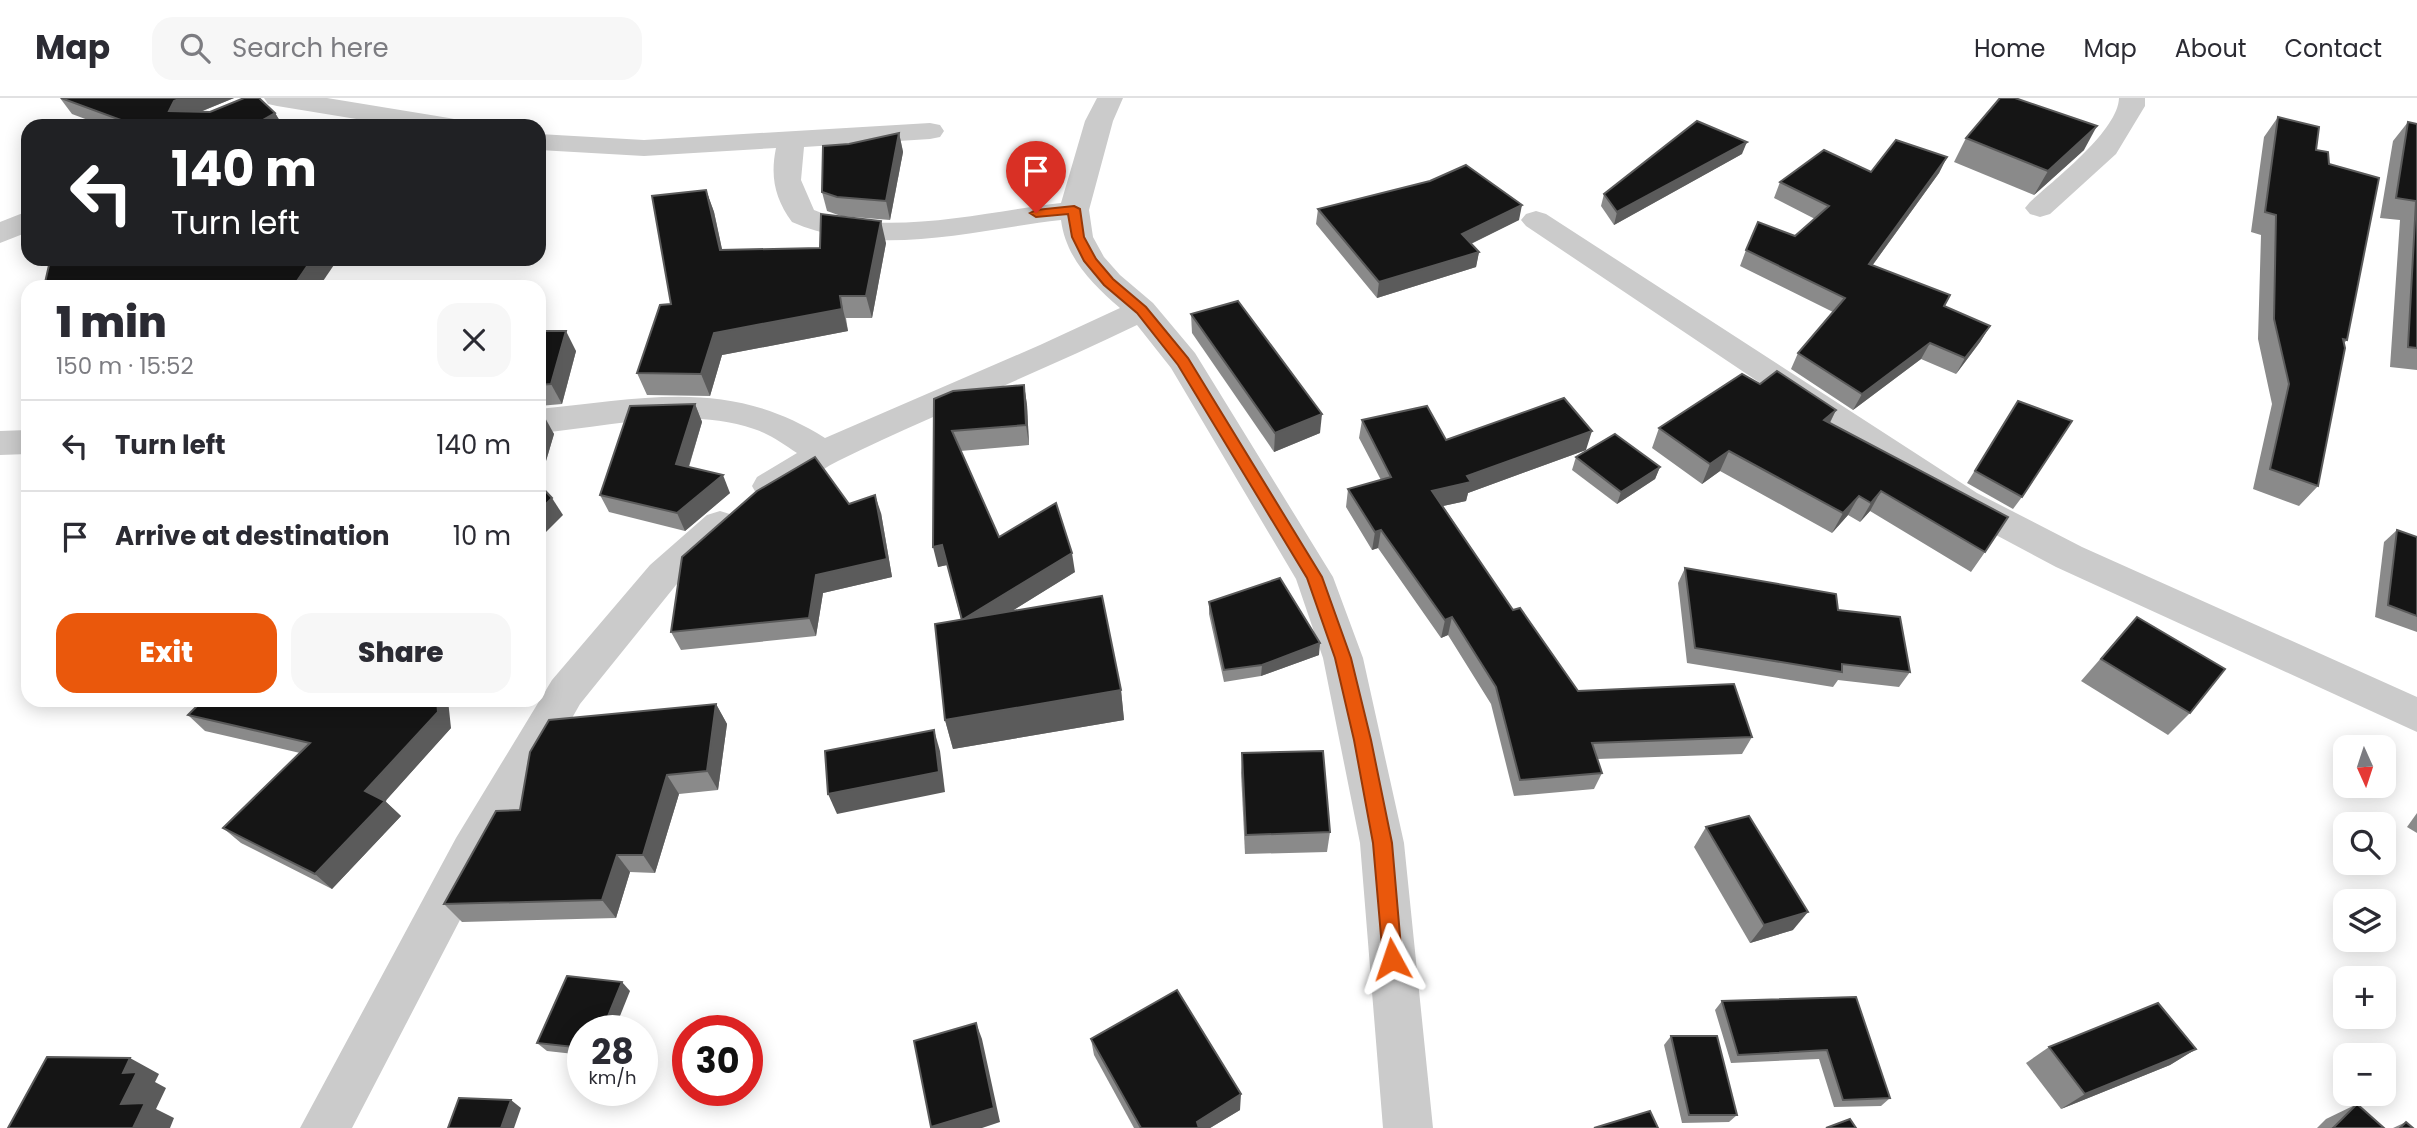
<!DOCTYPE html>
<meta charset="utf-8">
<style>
body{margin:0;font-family:Poppins,sans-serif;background:#f7f7f7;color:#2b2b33;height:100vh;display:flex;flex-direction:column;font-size:26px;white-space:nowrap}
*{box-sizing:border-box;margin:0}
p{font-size:23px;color:#7c7c81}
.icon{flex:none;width:38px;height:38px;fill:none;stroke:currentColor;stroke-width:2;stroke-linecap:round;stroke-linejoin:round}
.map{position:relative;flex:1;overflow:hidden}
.side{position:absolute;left:21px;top:182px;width:525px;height:427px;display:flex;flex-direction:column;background:#fff;border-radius:21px;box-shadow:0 4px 18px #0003}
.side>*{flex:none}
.top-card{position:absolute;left:21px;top:21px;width:525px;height:147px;border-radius:21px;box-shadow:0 4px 18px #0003;background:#202124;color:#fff;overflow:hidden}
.needle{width:46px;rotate:177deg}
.tools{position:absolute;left:2333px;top:637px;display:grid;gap:14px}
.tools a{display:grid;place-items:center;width:63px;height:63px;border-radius:14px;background:#fff;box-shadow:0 4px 18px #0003;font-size:35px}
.speed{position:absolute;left:567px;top:917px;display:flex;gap:14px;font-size:35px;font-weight:700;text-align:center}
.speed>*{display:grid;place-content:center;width:91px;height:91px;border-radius:50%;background:#fff;box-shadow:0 4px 18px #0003;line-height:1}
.speed small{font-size:18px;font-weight:400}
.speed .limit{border:10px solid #d22;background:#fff;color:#111}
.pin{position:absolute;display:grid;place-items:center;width:60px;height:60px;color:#fff;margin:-72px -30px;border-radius:50% 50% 50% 0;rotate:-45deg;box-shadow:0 0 7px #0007}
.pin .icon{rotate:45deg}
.me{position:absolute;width:77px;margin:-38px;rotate:355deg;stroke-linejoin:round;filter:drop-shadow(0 0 5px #0008)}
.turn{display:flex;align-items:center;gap:24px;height:147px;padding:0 35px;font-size:32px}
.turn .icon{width:91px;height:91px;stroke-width:2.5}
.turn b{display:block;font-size:49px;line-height:60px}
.round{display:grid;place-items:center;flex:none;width:74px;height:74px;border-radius:21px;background:#f7f7f7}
.head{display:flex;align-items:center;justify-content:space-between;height:119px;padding:0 35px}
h1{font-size:42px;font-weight:800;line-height:52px}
.action{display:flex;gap:14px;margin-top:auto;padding:14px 35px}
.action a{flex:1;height:80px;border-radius:21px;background:#ea580c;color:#fff;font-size:28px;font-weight:800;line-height:80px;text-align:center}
.action a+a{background:#f7f7f7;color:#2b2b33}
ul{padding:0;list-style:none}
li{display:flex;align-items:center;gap:21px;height:91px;padding:0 35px;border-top:2px solid #e1e1e2}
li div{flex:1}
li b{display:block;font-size:26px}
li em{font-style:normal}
header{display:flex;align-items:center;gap:42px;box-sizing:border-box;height:98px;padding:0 35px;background:#fff;border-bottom:2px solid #e1e1e2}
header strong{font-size:33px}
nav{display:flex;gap:38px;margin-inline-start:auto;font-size:24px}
.search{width:490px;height:63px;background:#f7f7f7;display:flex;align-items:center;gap:18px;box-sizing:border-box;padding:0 24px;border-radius:21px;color:#7c7c81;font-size:26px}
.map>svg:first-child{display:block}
</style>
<header>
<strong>Map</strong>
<div class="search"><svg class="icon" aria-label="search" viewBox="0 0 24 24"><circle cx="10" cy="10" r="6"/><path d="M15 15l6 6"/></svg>Search here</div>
<nav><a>Home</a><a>Map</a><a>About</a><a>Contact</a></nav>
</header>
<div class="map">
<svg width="2417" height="1030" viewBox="0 0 2417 1030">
<rect width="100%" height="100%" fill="#fff"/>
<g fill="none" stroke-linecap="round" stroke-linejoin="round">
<g fill="#cbcbcb" fill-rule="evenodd">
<polygon points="264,0 327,0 449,20 459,22 463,28 399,28 277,8 268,6"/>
<path d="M1097,0H1123L1113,23L1089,112L1093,139L1104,159L1120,177L1153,205L1195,255L1333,479L1363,560L1404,745L1433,1030H1383L1360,745L1323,560L1296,481L1171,270L1137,227C1038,275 936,315 838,363C812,375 787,406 757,397L752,388L757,379L797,355C783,346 770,336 754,331C687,308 607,329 539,335V311C645,301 729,279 825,340L1040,247L1120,210C1092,186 1066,160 1061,122C973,132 876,161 792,124C775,101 770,79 776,50L644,58L539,52V36L644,42L930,25L940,27L944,33L940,39L930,41L804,49L801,82L814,112C881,141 989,113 1061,105L1085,23Z"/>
<path d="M2119,0H2145V8L2116,56L2050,116L2040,119L2030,116L2025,110L2030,104C2054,82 2118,33 2119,0Z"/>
<polygon points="28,113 28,134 0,145 0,124"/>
<polygon points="1536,113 1546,116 1977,395 2082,449 2417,599 2417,634 2056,469 1951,413 1526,128 1521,122 1526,116"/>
<polygon points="28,332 28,356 0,357 0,333"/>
<polygon points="720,413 733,417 738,427 733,437 676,487 580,606 488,768 352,1030 300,1030 456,740 552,582 650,467 707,417"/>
</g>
</g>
<g fill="#8a8a8a">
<polygon points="60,0 234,0 200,14 275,15 283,28 104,28 72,16"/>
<polygon points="2278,19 2316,52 2347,242 2344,245 2318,388 2299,408 2253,391 2272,306 2258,241 2261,137 2251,134 2264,39"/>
<polygon points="2408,24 2417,26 2417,272 2390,269 2400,122 2380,120 2393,43"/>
<polygon points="899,35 903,54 890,122 841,118 827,113 822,94 849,46"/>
<polygon points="1966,40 2084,52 2034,97 1954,64"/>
<polygon points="1742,56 1614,127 1601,108 1604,96"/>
<polygon points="1947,59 1939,75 1872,168 1944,208 1990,228 1980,244 1956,276 1921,261 1853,312 1791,271 1798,255 1833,214 1740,168 1746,152 1795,138 1815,121 1774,100 1780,84 1871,74"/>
<polygon points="706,92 714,114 722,152 820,150 886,145 872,220 846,220 848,233 722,257 710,298 647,297 637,275 671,206"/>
<polygon points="1318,111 1519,122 1471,146 1479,154 1476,169 1377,200 1316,126"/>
<polygon points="1191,216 1320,335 1274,354 1192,235"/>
<polygon points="539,233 576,253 562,306 539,308"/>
<polygon points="1760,286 1836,312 1830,325 1985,454 1971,474 1870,413 1860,424 1848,417 1832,435 1720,373 1702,386 1652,350 1659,330"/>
<polygon points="1024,287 1027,307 1029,347 960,353 999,439 1075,474 1012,513 1121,592 1124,622 953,651 945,622 961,521 947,467 938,469 953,293"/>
<polygon points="2018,303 2022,399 2013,411 1967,385"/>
<polygon points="695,306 702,324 689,369 730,395 685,433 609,414 600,397"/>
<polygon points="539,316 554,336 543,373 539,374"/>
<polygon points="1362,322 1446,342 1586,352 1468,395 1466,403 1443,408 1513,512 1578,593 1752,639 1742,656 1597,661 1602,675 1594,691 1514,698 1491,606 1448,537 1441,540 1378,450 1372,452 1346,409 1348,391 1381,382 1359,340"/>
<polygon points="1576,359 1660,369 1655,381 1617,406 1572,372"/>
<polygon points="849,406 881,415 892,479 823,495 816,538 681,552 671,534"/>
<polygon points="2397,432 2417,439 2417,534 2375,519 2384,444"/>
<polygon points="1685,470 1838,512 1910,574 1899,589 1838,582 1833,589 1687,565 1678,485"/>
<polygon points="1209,504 1319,557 1261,578 1224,584 1209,516"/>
<polygon points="2137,519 2190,615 2168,637 2081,583"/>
<polygon points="716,606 727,626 718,692 679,696 655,775 630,774 616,820 462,824 444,806 520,712"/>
<polygon points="188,617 451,630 385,703 401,718 332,791 241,745 223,730 300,655 205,633"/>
<polygon points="1242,655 1330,734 1327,754 1245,756 1241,675"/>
<polygon points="2417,715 2417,735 2407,729"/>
<polygon points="1706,729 1793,832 1750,845 1694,749"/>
<polygon points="630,893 583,933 583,957 547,953 537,945"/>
<polygon points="1856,899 1890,1000 1881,1008 1834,1009 1819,961 1731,965 1715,912 1722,903"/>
<polygon points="1671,938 1737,1017 1729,1024 1682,1025 1664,947"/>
<polygon points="1091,941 1240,1012 1210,1030 1134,1030 1094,957"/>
<polygon points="2049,949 2196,951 2170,967 2061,1011 2026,965"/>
<polygon points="2357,1006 2384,1030 2317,1030 2326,1021"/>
<polygon points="2406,1024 2413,1030 2393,1030"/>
</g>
<g fill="#5b5b5b">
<polygon points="181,0 234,0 185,20 169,13 174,3"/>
<polygon points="275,15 283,28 257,28 256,26"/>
<polygon points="2097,28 2084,52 2034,97 2048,73"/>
<polygon points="899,35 903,54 890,122 886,103"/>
<polygon points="1747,44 1742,56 1614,127 1617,114"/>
<polygon points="1947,59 1939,75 1861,183 1869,166"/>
<polygon points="706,92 714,114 727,174 720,152"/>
<polygon points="1522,107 1519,122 1460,151 1462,136"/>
<polygon points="881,123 886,145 872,220 866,198"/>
<polygon points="1479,154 1476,169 1377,200 1379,184"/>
<polygon points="312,161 338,161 319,189 293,189"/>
<polygon points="840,198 848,233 722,257 710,298 701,276 714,235"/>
<polygon points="1990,228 1980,244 1956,276 1965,260"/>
<polygon points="566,233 576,253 562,306 551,286"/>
<polygon points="1930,245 1921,261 1853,312 1862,296"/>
<polygon points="1024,287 1027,307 1029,347 1026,327"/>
<polygon points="695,306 702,324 684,384 676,366"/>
<polygon points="1836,312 1826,332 1824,322"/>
<polygon points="543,316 554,336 543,373 539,365 539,330"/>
<polygon points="1322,316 1320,335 1274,354 1275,335"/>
<polygon points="1592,333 1586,352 1468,395 1466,403 1429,411 1432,393 1467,378"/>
<polygon points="1729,353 1720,373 1702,386 1710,366"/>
<polygon points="1660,369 1655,381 1617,406 1621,394"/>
<polygon points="723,377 730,395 685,433 677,415"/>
<polygon points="1881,393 1870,413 1860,424 1871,405"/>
<polygon points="875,397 881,415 892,479 823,495 816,538 809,520 816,477"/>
<polygon points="1859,398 1848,417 1832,435 1843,415"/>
<polygon points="552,400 563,417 539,441 539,413"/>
<polygon points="1381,432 1378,450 1372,452 1375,434"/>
<polygon points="942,447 947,467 938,469 933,449"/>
<polygon points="1072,455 1075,474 967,541 962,522"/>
<polygon points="1452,519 1448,537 1441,540 1445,522"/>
<polygon points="1320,545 1319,557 1261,578 1262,567"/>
<polygon points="1121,592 1124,622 953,651 945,622"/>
<polygon points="437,602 448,602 451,630 381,708 385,703 401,718 332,791 315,776 365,693"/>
<polygon points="716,606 727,626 718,692 707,673"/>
<polygon points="934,632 940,653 945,694 837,716 828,696"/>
<polygon points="667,677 679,696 655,775 643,757"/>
<polygon points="617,757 630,774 616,820 602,802"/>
<polygon points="1808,814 1793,832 1750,845 1764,827"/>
<polygon points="622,884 630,893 614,933 602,933"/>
<polygon points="976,925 982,941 1000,1024 982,1030 931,1030"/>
<polygon points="2196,951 2170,967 2061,1011 2085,996"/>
<polygon points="130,960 159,976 155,984 166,990 156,1011 174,1020 170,1030 133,1030 121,1006 123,975"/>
<polygon points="1241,996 1240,1012 1210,1030 1197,1030 1197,1024"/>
<polygon points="511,1002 521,1010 514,1030 501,1030"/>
</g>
<g fill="#151515" stroke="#5b5b5b" stroke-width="2">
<polygon points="61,0 181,0 174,3 169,13 210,14 244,0 259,0 275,15 256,26 262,28 137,28"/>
<polygon points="2000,0 2015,0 2097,28 2048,73 1966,40"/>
<polygon points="2278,19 2319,29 2316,52 2328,54 2329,66 2379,80 2347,242 2343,241 2345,250 2318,388 2270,371 2289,286 2274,221 2276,117 2265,114"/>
<polygon points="1697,23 1747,44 1617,114 1604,96"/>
<polygon points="2408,24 2417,26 2417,250 2408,249 2416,103 2396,100"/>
<polygon points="899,35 886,103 837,99 822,94 823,48 849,46"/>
<polygon points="1896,42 1947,59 1869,166 1950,197 1944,208 1990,228 1965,260 1930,245 1862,296 1798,255 1845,200 1746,152 1758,124 1795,138 1829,108 1780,84 1824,52 1871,74"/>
<polygon points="1466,67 1522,107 1462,136 1479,154 1379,184 1318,111 1430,83"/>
<polygon points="706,92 720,152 820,150 821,116 881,123 866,198 840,198 842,211 714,235 701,276 637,275 660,207 671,206 652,98"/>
<polygon points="57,161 312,161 293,189 44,189 49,167"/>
<polygon points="471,183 469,189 405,189 407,185"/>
<polygon points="1238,203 1322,316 1275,335 1191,216"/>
<polygon points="539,233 566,233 551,286 539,287"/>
<polygon points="1777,273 1836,312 1824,322 2008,419 1985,454 1881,393 1871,405 1859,398 1843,415 1729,353 1710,366 1659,330 1742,276 1760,286"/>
<polygon points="1024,287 1026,327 952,333 999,439 1056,405 1072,455 962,522 942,447 933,449 934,301 953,293"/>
<polygon points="1564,300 1592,333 1467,378 1471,384 1432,393 1513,512 1520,510 1578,593 1734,586 1752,639 1592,645 1602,675 1520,682 1496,589 1452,519 1445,522 1381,432 1375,434 1348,391 1391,379 1362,322 1427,308 1446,342"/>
<polygon points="2018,303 2072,323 2022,399 1975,373"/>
<polygon points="695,306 676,366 723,377 677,415 600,397 630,308"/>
<polygon points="539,316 543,316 539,330"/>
<polygon points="1615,336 1660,369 1621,394 1576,359"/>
<polygon points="815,359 849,406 875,397 887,461 816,477 809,520 671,534 682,459 757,393"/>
<polygon points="539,386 552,400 539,413"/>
<polygon points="2397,432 2417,439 2417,518 2388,507"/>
<polygon points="1685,470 1836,496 1838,512 1900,519 1910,574 1842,566 1842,574 1695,550"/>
<polygon points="1280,480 1320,545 1262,567 1224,572 1209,504"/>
<polygon points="1102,498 1121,592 945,622 935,526"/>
<polygon points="2137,519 2225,571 2190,615 2101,561"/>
<polygon points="203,602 437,602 438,614 365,693 385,703 315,776 223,730 310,645 188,617"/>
<polygon points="716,606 707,673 667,677 643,757 617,757 602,802 444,806 496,713 520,712 530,654 549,622"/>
<polygon points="934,632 939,674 828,696 825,653"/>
<polygon points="1323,653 1330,734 1246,737 1242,655"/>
<polygon points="1749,718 1808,814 1764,827 1706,729"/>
<polygon points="567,878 622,884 602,933 583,933 583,950 537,945"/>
<polygon points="1177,892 1241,996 1197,1024 1199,1030 1141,1030 1091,941"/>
<polygon points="1856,899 1890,1000 1843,1002 1827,952 1738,957 1722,903"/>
<polygon points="2158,905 2196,951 2085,996 2049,949"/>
<polygon points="976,925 994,1010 931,1029 914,943"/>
<polygon points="1671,938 1717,938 1737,1017 1689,1017"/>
<polygon points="47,959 130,960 123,975 137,974 121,1006 145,1005 133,1030 8,1030"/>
<polygon points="459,1000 511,1002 501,1030 448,1030"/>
<polygon points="2357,1006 2384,1030 2333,1030"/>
<polygon points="1650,1013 1658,1030 1594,1030"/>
<polygon points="1850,1021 1856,1030 1826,1030"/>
<polygon points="2406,1024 2413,1030 2400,1030"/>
</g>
<polygon fill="#ea580c" stroke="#983908" stroke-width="2" points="1074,108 1080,111 1084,139 1096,161 1113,181 1146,209 1188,260 1322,479 1351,560 1371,642 1392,745 1402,861 1399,867 1392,870 1386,867 1383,861 1373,745 1354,642 1335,560 1307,480 1178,267 1137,215 1104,187 1084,163 1072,139 1068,116 1036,119 1030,115 1036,112"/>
</svg>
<div class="tools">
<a><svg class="needle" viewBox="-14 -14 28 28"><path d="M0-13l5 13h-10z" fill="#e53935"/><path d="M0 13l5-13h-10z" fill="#7c7c81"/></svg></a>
<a><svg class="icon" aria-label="search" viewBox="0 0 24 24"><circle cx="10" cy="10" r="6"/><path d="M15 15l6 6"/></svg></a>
<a><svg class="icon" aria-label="layers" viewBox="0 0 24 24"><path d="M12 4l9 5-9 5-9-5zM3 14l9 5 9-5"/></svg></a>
<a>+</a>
<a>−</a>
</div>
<div class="speed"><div>28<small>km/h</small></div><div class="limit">30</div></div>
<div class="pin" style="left:1036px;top:115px;background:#d93025"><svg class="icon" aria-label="arrive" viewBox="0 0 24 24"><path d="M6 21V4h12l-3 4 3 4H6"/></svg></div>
<svg class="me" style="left:1392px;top:861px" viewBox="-20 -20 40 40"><path d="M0-17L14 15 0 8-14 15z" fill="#ea580c" stroke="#fff" stroke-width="4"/></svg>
<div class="top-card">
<div class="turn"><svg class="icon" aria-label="left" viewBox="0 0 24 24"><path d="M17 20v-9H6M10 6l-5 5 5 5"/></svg><div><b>140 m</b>Turn left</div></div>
</div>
<section class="side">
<div class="head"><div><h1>1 min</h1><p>150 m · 15:52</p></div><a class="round"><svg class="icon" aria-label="close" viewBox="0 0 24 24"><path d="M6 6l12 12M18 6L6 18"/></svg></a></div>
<ul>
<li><svg class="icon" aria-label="left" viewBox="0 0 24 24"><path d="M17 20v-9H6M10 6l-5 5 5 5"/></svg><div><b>Turn left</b></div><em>140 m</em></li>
<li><svg class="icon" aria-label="arrive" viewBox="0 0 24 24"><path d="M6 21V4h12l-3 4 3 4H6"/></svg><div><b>Arrive at destination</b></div><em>10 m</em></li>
</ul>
<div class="action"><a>Exit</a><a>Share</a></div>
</section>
</div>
